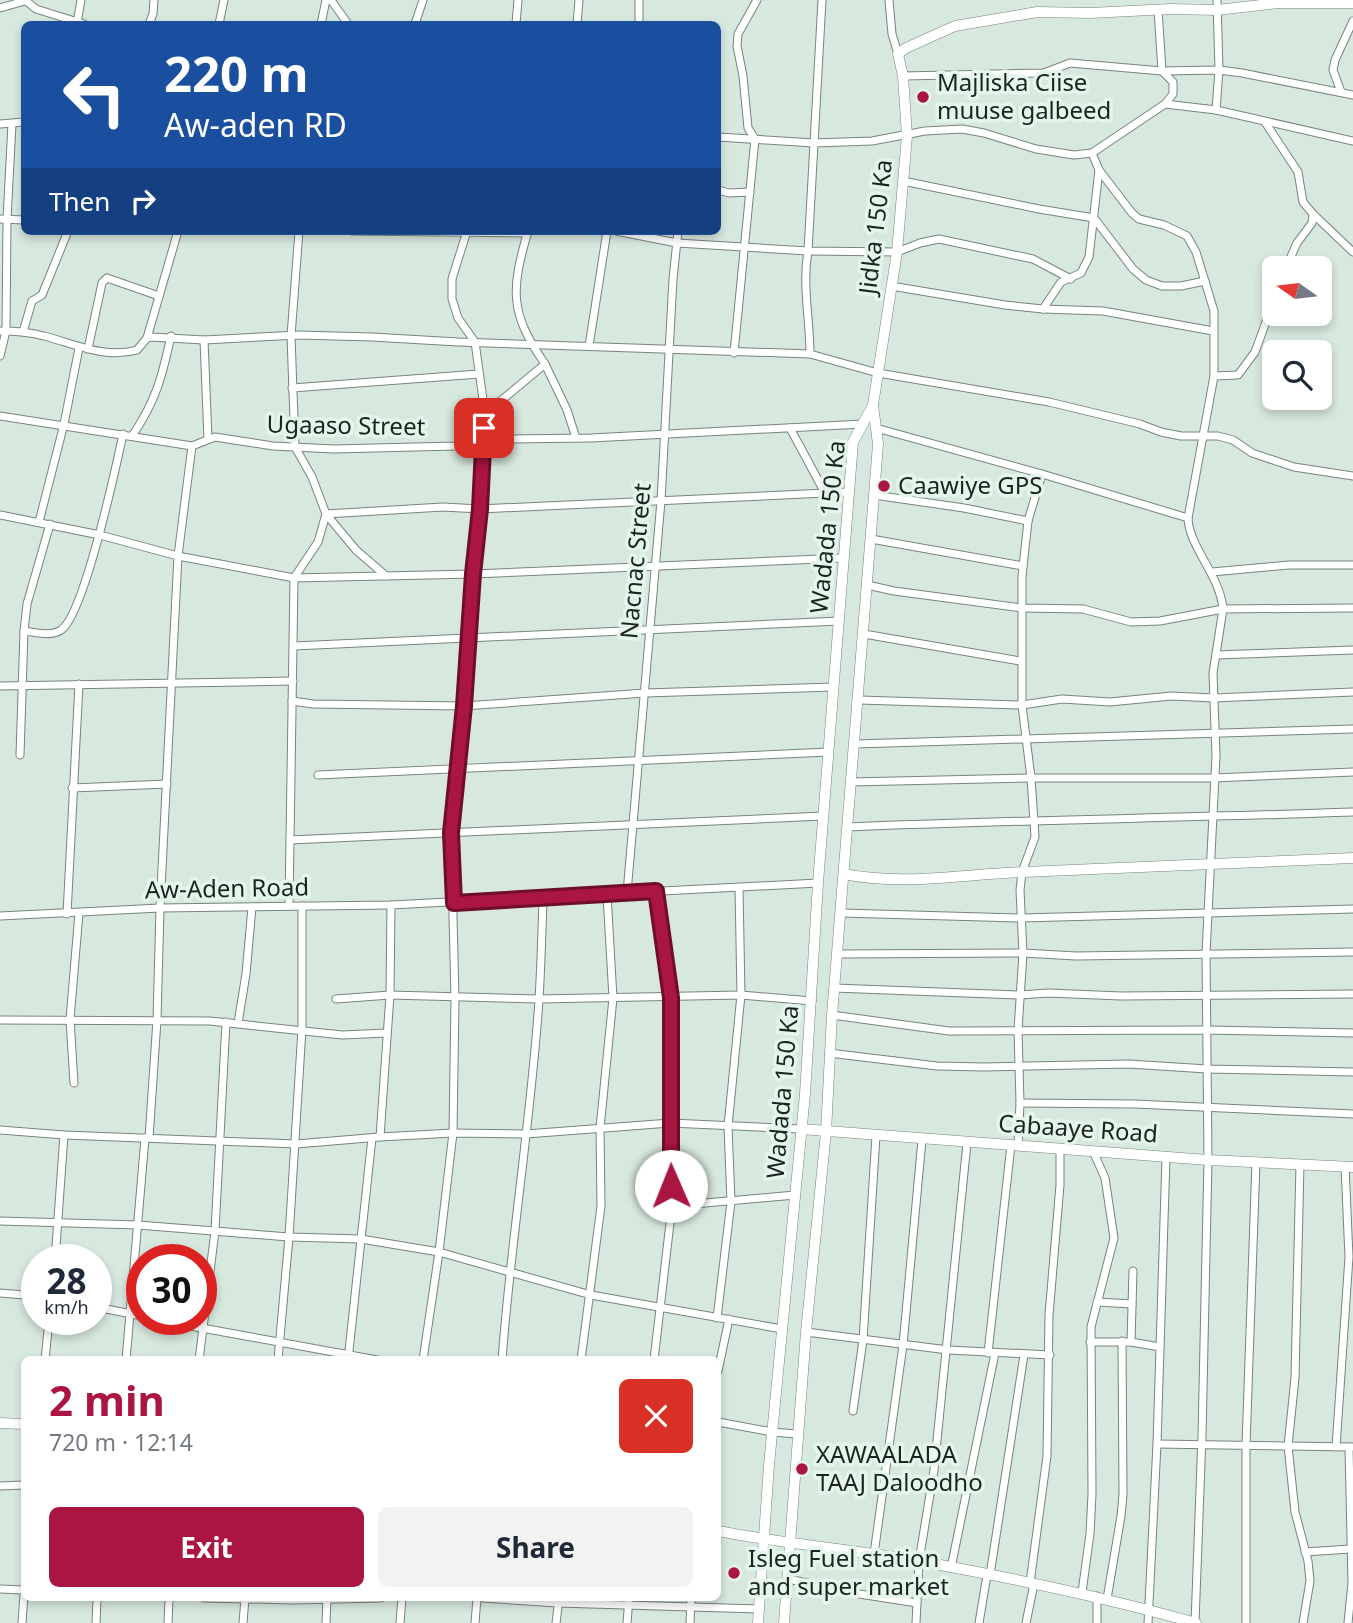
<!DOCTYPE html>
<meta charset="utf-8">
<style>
body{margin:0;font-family:"Noto Sans",sans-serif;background:#f2f2f3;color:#1f2937;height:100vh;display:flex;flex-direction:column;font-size:26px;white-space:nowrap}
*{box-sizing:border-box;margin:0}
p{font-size:23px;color:#747a83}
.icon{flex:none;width:38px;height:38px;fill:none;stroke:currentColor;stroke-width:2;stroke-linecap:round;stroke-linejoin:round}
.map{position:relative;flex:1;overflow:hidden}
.side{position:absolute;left:21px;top:1356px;width:700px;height:245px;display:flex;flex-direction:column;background:#fff;border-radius:10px;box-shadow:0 4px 10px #0003}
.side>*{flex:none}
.hud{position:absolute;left:21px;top:21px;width:700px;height:214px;border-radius:10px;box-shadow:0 4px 10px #0003;background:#1a4fa0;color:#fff;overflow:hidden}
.needle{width:46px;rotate:284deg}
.controls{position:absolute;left:1262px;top:256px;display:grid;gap:14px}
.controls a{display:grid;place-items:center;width:70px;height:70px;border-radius:10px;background:#fff;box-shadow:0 4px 10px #0003;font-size:35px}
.speed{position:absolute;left:21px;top:1244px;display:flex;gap:14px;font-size:35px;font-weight:700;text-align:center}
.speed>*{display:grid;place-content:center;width:91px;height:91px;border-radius:50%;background:#fff;box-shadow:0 4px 10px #0003;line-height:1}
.speed small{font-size:18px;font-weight:400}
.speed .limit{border:10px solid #d22;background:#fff;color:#111}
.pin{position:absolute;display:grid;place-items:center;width:60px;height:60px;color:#fff;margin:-30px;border-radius:14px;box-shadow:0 4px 10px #0006}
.me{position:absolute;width:77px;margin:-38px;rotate:359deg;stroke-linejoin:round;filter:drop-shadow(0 0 5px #0008)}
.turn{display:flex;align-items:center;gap:24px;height:147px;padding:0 28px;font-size:32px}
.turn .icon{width:91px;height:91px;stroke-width:2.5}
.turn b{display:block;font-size:49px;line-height:60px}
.then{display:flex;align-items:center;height:66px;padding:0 28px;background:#0003;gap:14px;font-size:26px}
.round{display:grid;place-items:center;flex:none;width:74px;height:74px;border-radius:10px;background:#f2f2f3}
.overview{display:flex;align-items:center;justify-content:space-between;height:119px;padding:0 28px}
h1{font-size:42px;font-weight:700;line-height:52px;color:#aa1541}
.action{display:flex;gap:14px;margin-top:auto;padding:14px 28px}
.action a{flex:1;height:80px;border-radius:10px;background:#aa1541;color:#fff;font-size:28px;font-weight:700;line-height:80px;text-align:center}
.action a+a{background:#f2f2f3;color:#1f2937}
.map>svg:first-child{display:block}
</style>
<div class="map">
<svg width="1353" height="1623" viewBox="0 0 1353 1623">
<rect width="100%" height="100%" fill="#d7e8de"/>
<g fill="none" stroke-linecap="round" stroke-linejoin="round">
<defs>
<g id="street">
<polyline points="25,0 36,9 84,24"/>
<polyline points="331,0 348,24"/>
<polyline points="639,0 639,24"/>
<polyline points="889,0 892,34 898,54"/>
<polyline points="0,8 25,1"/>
<polyline points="77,23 81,0"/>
<polyline points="149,24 153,14 154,0"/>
<polyline points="219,24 224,0"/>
<polyline points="321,24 326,0"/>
<polyline points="415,24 423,0"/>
<polyline points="516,24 518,0"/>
<polyline points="577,24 579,0"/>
<polyline points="903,76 1044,73 1070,63 1162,71 1219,70 1242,73 1353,95"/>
<polyline points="1341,92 1333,70 1335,60 1353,21"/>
<polyline points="1165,104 1216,110 1353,141"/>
<polyline points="1216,110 1219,70 1217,0"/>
<polyline points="1265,122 1298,172 1303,202 1313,214 1312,223 1297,243 1286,268"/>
<polyline points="0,124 24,122"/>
<polyline points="718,137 814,143 872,141 925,131 962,129 984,133 1036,149 1074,155 1092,153 1165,104 1173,94 1173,82 1162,71 1158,10"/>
<polyline points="1092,153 1099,170 1132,213 1139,219 1164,225 1187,236 1196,252 1214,311 1214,376 1188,518"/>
<polyline points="903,181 1039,209 1094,218 1133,269 1146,280 1162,286 1181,286 1205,281"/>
<polyline points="718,190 729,193 750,192"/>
<polyline points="1313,214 1353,252"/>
<polyline points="0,219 24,220"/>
<polyline points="352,231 528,233"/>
<polyline points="616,231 677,243 808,251 897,252 920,243 939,239 1033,259 1071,279"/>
<polyline points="891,286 1005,305 1043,309 1103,311 1213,331"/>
<polyline points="1043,309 1061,282 1081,273 1089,257 1099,170"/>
<path d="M0,331C15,331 30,332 44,336C75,344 105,359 137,350L147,338L151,337L204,340L298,335L372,337L458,342L810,354L878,373L1049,402L1140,424L1161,432L1181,436H1218L1233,440L1252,453L1294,467L1353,476"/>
<polyline points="23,332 32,301 42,295 68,231"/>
<polyline points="147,338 178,231"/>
<polyline points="204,340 208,439"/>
<polyline points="589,346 607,231"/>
<polyline points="88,349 102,283 107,278 159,296"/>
<polyline points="734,353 755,139 748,128 743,76 737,46 738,34 757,0"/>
<path d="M810,354C810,320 802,285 808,251L822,0"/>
<polyline points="0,356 6,331 7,219 12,124"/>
<polyline points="545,364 567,410 576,438"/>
<polyline points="1214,376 1238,375 1255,352 1274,300"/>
<polyline points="292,388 479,374"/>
<path d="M485,414L545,364C509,312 511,290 528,231"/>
<polyline points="0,416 192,446 215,437 273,446 334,449 456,446 504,439 591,438 863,424"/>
<polyline points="790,428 825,493"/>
<path d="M876,428L1042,474L1188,518C1189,547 1220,575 1223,609L1213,673L1216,756L1206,953L1208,1160L1202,1436L1195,1623"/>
<path d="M132,436C156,401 162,377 171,336"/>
<polyline points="874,495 964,508 1028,521"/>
<polyline points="326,514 443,507 480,509 848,492"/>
<polyline points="326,514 356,550 386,576"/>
<polyline points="0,515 100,535 178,556 294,578 473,574 843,558"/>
<polyline points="39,522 64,424 79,348"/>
<polyline points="871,539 1023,566"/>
<polyline points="1212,572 1289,565 1353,565"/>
<polyline points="867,585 894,591 1022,608 1083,609 1131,622 1160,621 1223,609 1353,608"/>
<path d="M24,631C35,632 51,637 61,630C84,615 116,467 123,434"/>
<polyline points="864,634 1020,661"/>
<polyline points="294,646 840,621"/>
<polyline points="1216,655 1353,650"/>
<polyline points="0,686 293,681"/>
<polyline points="859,700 1022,705 1062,699 1110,702 1171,696 1214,698 1353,692"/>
<polyline points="292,701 313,704 464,706 645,693 833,687"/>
<polyline points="855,744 1353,729"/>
<polyline points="20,755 24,631 27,604 50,524"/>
<polyline points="318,775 829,752"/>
<polyline points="851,782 1031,778 1214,778 1353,772"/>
<polyline points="72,788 167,784"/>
<path d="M848,827C1016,820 1185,818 1353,812"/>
<polyline points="290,840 823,816"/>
<polyline points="627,893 661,501 673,279 678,231"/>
<polyline points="289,906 294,578 318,542 326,514 312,477 295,447 291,336 299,231"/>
<polyline points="842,913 1021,918 1353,909"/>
<polyline points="67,914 79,684"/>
<polyline points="0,916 160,908 391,905 818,883"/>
<polyline points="838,954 1023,953 1076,956 1353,952"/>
<polyline points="834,988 1020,995 1048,993 1121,996 1353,994"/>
<polyline points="336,999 390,995 539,999 741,995 812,1001"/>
<polyline points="832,1015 949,1031 1206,1030 1353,1033"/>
<polyline points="0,1020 210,1021 342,1035 387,1033"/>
<polyline points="238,1023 246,974 252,907"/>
<polyline points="829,1053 937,1066 984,1067 1129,1064 1207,1069 1353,1072"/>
<polyline points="74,1083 70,1019 79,913"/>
<polyline points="1020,1103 1135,1104 1353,1114"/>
<polyline points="0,1130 64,1135 296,1144 380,1137 453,1133 526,1134 670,1123 801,1129"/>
<polyline points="380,1137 390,995 391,905"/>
<polyline points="149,1138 157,1020 160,908 178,556 192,446"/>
<polyline points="1018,1146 1020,1103 1018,1030 1023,953 1020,890 1022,872 1035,837 1031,778 1022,705 1022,576 1028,521 1042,474"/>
<polyline points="1300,1164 1295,1378 1288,1446 1295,1512 1308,1561 1310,1581 1303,1623"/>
<polyline points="672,1206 795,1195"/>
<polyline points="0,1221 138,1225 289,1237 361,1239 439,1252 591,1295 782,1329"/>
<polyline points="55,1260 64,1135"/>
<polyline points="0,1293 37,1296"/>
<polyline points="1097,1302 1132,1304"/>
<polyline points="96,1307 142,1316"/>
<polyline points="717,1318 731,1202 728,1126 741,995 739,888"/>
<polyline points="158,1320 377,1360"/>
<polyline points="806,1332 948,1350 1050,1355"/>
<polyline points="1090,1342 1131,1342 1160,1347"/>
<polyline points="1131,1342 1133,1271"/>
<polyline points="988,1353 1011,1145"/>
<polyline points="45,1360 49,1320"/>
<polyline points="126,1360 145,1138"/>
<polyline points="199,1360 215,1231 226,1022"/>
<polyline points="278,1360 289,1237 302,1029 302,906"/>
<polyline points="348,1360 372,1138"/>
<polyline points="423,1360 439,1252 453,1133 455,999 451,833 459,768 473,574 480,509 485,414 475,342 458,318 452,299 452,279 467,231"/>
<path d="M502,1360C511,1239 531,1120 539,1000C541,966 542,932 543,899"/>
<polyline points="581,1360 601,1206 600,1128 613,998 607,895"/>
<polyline points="654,1360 672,1206 671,998 656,891"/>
<polyline points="718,1371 729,1319"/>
<polyline points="853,1411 863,1340 876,1136"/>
<polyline points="718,1422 772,1432 797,1434"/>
<polyline points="1157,1444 1353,1447"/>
<polyline points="1336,1447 1349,1257 1345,1166"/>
<polyline points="0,1486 24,1485"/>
<polyline points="1305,1552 1350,1549"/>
<polyline points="874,1554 903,1345 922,1140"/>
<polyline points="951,1568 995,1353"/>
<polyline points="990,1575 1024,1355"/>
<polyline points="788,1579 853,1593 917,1603"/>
<polyline points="1030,1583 1047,1456 1049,1315 1060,1185 1060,1149"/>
<polyline points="0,1589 24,1590"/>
<polyline points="1082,1592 1090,1534 1092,1494 1091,1327 1114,1238 1105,1178 1093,1151"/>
<polyline points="204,1598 293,1600 381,1598"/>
<polyline points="482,1598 558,1603 759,1609"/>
<polyline points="1107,1599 1121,1516 1123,1494 1122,1341"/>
<polyline points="22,1623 24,1595"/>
<polyline points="96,1623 97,1598"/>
<polyline points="168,1623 169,1598"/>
<polyline points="243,1623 245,1598"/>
<polyline points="326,1623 327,1598"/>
<polyline points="400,1623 402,1598"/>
<polyline points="475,1623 477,1598"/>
<polyline points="556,1623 559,1598"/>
<polyline points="627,1623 629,1598"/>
<polyline points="690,1623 691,1598"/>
<polyline points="916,1623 919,1561 934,1470 967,1143"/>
<polyline points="979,1623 987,1575"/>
<polyline points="1026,1623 1034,1584"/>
<polyline points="1097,1623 1097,1596"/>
<polyline points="1148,1623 1157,1444 1166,1157"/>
<polyline points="1246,1623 1246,1445 1256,1162"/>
<polyline points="1348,1623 1352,1583 1349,1447"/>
</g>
<g id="secondary">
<path d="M844,874C903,886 965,874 1024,872C1134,867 1243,863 1353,858"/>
<polyline points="801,1129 1208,1160 1353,1167"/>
<polyline points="0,1423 24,1424"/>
<path d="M718,1531C784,1544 852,1549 919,1561C1012,1578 1105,1597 1196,1623"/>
<polyline points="758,1623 769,1465 805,1094 818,883 853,442 873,405"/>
<polyline points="784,1623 806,1332 826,1132 832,1015 874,495 878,444 873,405 897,252 907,136 903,76 898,54 906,48 955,26 1037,12 1090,13 1171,9 1217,10 1278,3 1353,3"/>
</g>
</defs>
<use href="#street" stroke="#76857d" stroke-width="9"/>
<use href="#secondary" stroke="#76857d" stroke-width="11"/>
<use href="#street" stroke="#fff" stroke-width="7"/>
<use href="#secondary" stroke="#fff" stroke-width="10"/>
</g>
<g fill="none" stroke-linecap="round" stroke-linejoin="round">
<defs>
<polyline id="route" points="484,428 480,509 473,574 464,706 451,833 454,903 656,891 671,998 671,1186"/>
</defs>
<use href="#route" stroke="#6e0e2a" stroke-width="18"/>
<use href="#route" stroke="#aa1541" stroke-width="12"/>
</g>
<g fill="#aa1541" stroke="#e4f5ec" stroke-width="2.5">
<circle cx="923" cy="97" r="7"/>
<circle cx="884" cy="486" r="7"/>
<circle cx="802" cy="1469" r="7"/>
<circle cx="734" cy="1573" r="7"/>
</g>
<g text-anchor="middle" stroke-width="7" stroke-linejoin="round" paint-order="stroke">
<g font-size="24" fill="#1d2320" stroke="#e4f5ec" text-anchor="start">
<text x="937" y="91">Majliska Ciise<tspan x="937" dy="28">muuse galbeed</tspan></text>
<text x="898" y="494">Caawiye GPS</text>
<text x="816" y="1463">XAWAALADA<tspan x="816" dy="28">TAAJ Daloodho</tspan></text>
<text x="748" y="1567">Isleg Fuel station<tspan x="748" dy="28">and super market</tspan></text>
</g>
<g font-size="24" fill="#1d2320" stroke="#e4f5ec">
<text transform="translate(876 227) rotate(-83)" y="8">Jidka 150 Ka</text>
<text transform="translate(346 426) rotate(1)" y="8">Ugaaso Street</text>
<text transform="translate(828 527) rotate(-84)" y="8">Wadada 150 Ka</text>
<text transform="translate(636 561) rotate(-85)" y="8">Nacnac Street</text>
<text transform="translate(227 889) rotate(-1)" y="8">Aw-Aden Road</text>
<text transform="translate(783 1092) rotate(-85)" y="8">Wadada 150 Ka</text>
<text transform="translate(1078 1129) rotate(4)" y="8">Cabaaye Road</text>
</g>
</g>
</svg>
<div class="controls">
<a><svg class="needle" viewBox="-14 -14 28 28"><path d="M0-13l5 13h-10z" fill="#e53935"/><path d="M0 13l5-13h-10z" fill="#747a83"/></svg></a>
<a><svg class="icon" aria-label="search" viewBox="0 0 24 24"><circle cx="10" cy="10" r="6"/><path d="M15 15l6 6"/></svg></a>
</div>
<div class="speed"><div>28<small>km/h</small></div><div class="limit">30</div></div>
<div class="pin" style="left:484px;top:428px;background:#d93025"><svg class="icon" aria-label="arrive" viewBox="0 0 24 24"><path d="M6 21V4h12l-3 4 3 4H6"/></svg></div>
<svg class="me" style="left:671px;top:1186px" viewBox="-20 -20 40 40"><circle r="19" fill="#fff"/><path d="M0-13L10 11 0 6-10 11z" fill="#aa1541"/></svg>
<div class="hud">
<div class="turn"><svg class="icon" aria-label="left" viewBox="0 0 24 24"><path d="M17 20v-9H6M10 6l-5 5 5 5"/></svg><div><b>220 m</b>Aw-aden RD</div></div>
<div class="then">Then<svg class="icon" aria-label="right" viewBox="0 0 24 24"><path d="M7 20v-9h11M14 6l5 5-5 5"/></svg></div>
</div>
<section class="side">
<div class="overview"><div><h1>2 min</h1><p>720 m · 12:14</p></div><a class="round" style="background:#d93025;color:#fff"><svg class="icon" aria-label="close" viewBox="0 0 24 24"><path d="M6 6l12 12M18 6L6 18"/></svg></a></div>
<div class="action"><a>Exit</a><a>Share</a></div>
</section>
</div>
